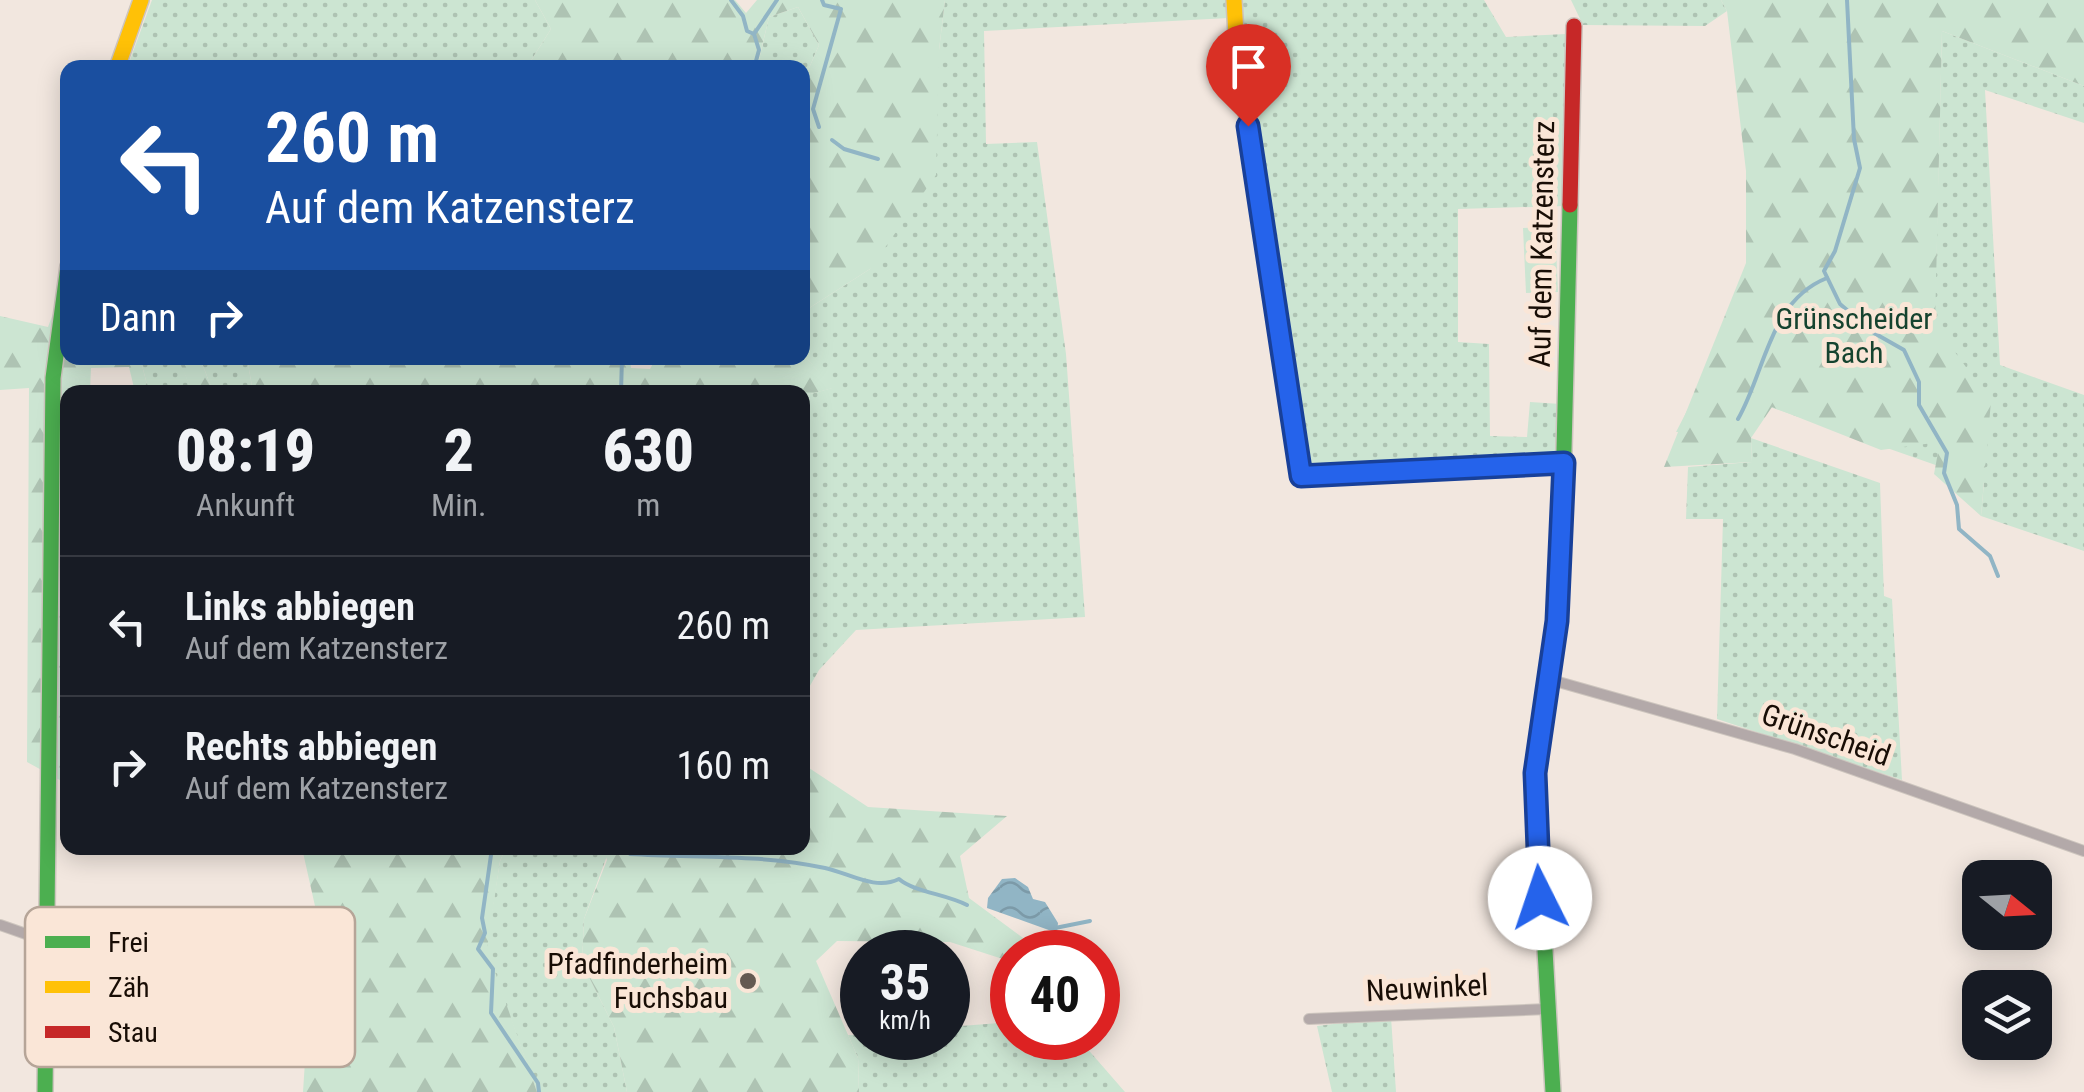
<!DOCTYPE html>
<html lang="de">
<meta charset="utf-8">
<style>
body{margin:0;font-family:"Roboto Condensed",sans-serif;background:#242831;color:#f1f3f6;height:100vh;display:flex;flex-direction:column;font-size:38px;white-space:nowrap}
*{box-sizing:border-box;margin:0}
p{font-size:32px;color:#9ea1a6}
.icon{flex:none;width:55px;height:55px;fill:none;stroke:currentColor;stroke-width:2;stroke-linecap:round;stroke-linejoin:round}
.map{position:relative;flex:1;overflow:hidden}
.details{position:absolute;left:60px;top:385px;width:750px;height:470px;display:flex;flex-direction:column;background:#171b24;border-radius:20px;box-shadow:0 5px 25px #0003}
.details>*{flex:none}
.top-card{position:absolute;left:60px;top:60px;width:750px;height:305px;border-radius:20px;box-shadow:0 5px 25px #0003;background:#1a4fa0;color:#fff;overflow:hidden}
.needle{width:65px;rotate:108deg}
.controls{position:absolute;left:1962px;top:860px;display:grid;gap:20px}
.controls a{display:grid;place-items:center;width:90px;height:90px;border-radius:20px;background:#171b24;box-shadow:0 5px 25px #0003;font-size:50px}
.speed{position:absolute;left:840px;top:930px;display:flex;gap:20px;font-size:50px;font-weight:700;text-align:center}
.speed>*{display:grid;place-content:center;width:130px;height:130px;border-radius:50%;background:#171b24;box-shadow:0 5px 25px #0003;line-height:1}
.speed small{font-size:25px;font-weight:400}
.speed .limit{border:15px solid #d22;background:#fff;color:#111}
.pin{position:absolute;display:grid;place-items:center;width:85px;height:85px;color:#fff;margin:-102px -42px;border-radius:50% 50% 50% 0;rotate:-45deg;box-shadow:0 0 10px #0007}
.pin .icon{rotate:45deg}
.me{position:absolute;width:110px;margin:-55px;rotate:356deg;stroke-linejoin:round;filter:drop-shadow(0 0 8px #0008)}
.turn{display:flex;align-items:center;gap:35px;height:210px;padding:0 40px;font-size:45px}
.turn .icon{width:130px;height:130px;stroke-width:2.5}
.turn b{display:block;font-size:70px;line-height:85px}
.then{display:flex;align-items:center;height:95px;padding:0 40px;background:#0003;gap:20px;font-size:38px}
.eta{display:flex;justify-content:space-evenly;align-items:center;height:170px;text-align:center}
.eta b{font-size:60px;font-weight:800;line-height:70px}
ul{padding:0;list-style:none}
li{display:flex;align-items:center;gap:30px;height:140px;padding:0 40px;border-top:2px solid #363941}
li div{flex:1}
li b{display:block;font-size:38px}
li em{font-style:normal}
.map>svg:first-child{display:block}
</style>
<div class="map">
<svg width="2084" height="1092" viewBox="0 0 2084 1092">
<defs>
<pattern id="green-dots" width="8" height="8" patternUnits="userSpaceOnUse" patternTransform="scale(2.5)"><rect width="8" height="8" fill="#cce5d2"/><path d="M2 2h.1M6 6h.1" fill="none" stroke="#aec3b3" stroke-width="1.8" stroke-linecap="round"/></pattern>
<pattern id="forest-firs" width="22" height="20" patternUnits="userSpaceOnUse" patternTransform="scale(2.5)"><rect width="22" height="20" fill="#cce5d2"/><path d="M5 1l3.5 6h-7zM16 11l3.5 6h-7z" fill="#aec3b3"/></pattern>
<pattern id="water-waves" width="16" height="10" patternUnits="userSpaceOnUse" patternTransform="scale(2.5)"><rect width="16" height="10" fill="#91b5c5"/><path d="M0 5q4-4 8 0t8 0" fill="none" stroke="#7c9aa8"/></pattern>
</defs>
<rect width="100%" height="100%" fill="#f2e7df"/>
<g fill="url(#green-dots)">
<polygon points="152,0 535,0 551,29 527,67 127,68"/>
<polygon points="945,0 1228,0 1229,18 984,31 986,144 1037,142 1066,354 1085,617 856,630 819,670 803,698 803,396 832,388 803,354 803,312 870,269 939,50"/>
<polygon points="1239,0 1484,0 1506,37 1566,34 1565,206 1458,209 1458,342 1489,344 1490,436 1527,437 1530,402 1561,404 1560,460 1308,468"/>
<polygon points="1571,0 1721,0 1727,11 1705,26 1583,25"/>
<polygon points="798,7 819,45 803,82 802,68 757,68 769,17"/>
<polygon points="1942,31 2084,86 2084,123 1985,90 2000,365 2084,395 2084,551 1981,516 1984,482 1750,400 1749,430 1676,432 1707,372 1936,264"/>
<polygon points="140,358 179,358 192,392 149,392"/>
<polygon points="200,358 247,358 253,392 213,392"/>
<polygon points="1751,438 1880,483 1884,596 1892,599 1902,780 1717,719 1723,519 1686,519 1688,467 1752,462"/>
<polygon points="506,848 603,848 608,853 584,919 582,963 614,1027 627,1092 537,1092 486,949 500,861"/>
<polygon points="1391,1017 1396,1092 1332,1092 1317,1026"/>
<polygon points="1012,1022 1012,1038 1078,1038 1125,1092 859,1092 858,1058 848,1035 948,1038 948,1027"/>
</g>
<g fill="url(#forest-firs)">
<polygon points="535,0 735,0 746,13 757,0 945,0 939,50 936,175 870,269 803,312 803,82 819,45 798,7 769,17 757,67 527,67 551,29"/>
<polygon points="1721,0 2084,0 2084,86 1942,31 1935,325 1991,401 1981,516 1934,474 1940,442 1881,450 1772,407 1751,438 1752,462 1664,467 1746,263 1746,171 1727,11"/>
<polygon points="67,275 68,358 140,358 149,392 135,392 129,367 91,368 90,392 68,392 67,784 27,762 29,388 0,390 0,316 48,327"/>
<polygon points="803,354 833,388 803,396 802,392 253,392 247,358 630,358 631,368 650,369 656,358"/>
<polygon points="178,358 200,358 213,392 192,392"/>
<polygon points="803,764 868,807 1007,816 960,856 969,898 1042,952 1012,952 1012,962 950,942 837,941 816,961 858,1058 859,1092 627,1092 614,1027 582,963 584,919 607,860 603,848 802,848"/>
<polygon points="302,848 506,848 500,861 487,949 537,1092 303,1092 315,906"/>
</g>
<polygon fill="#cce5d2" points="1555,226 1558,292 1526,293 1523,228"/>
<polygon fill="url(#water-waves)" points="1015,878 1028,887 1033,899 1045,902 1058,923 1057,933 987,908 988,898 1002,879"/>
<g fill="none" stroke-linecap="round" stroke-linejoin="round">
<g stroke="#91b5c5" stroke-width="4">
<polyline points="731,0 743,16 747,31 754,34"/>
<polyline points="1847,0 1854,139 1860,168 1835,251 1824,271 1840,304 1874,333 1904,350 1919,382 1919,405 1947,453 1944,473 1957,505 1959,529 1990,556 1998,576"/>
<polyline points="754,68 759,50 754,34 777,0"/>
<polyline points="819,127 813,109 841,9 824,5 822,0"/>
<polyline points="832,140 844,149 878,159"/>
<polyline points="569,358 579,358"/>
<polyline points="621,392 622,358"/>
<path d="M1738,419C1766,370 1769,301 1827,278"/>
<polyline points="492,848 482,918 485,933 478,949 493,969 491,1013 538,1083 539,1092"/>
<path d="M630,854C695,858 761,854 825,868C849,873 875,891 899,879C914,892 946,894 967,905"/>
<polyline points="1055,928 1090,921"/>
</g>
<defs>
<g id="street">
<polyline points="1548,679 1795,749 2084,851"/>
<polyline points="0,925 46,941"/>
<polyline points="1309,1019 1547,1009"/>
</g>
<g id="fast">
<polyline points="1382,472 1565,463"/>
<polyline points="45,1092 53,378 68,266"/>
<polyline points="1553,1092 1535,773 1561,572 1570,205"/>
</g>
<g id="slow">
<polyline points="1234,0 1237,52 1301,476 1382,472"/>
<polyline points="117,68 141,0"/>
</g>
<polyline id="jam" points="1570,205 1574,26"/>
</defs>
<use href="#street" stroke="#cdc5be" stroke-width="12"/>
<use href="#fast" stroke="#cdc5be" stroke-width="18"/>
<use href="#slow" stroke="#cdc5be" stroke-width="18"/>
<use href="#jam" stroke="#cdc5be" stroke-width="18"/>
<use href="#street" stroke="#b3a9a9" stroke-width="10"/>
<use href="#fast" stroke="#4caf50" stroke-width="15"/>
<use href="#slow" stroke="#ffc107" stroke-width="15"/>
<use href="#jam" stroke="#c62828" stroke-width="15"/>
</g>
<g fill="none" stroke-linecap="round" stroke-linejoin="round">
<defs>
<polyline id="route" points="1248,126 1301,476 1564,463 1557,621 1535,773 1540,898"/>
</defs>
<use href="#route" stroke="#184099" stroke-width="25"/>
<use href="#route" stroke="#2563eb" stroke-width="18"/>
</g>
<circle fill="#645951" stroke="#fae6d7" stroke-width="4" cx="748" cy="981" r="10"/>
<g text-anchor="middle" stroke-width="10" stroke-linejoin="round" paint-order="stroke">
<g font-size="30" fill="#180d05" stroke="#fae6d7">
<text transform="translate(1542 244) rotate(-89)" y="10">Auf dem Katzensterz</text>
<text transform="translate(1826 735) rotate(19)" y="10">Grünscheid</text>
<text transform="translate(1427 988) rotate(-3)" y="10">Neuwinkel</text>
</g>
<g font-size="30" fill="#15432f" stroke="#fae6d7">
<text x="1854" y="329">Grünscheider<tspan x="1854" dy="34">Bach</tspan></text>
</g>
<g font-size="30" fill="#180d05" stroke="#fae6d7" text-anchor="end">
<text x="728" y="974">Pfadfinderheim<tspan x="728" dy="34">Fuchsbau</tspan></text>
</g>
</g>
<rect x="25" y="907" width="330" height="160" rx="15" fill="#fae6d7" stroke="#b6a598" stroke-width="2.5"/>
<rect x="45" y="936" width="45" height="12" fill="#4caf50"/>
<rect x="45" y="981" width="45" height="12" fill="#ffc107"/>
<rect x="45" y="1026" width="45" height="12" fill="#c62828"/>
<g font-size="28" fill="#180d05">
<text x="108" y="952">Frei</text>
<text x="108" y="997">Zäh</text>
<text x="108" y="1042">Stau</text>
</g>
</svg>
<div class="controls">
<a><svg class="needle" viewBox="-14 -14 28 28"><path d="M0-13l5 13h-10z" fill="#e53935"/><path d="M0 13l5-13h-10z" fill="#9ea1a6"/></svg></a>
<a><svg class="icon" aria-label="layers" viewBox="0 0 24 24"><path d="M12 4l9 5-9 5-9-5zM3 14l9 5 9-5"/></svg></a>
</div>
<div class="speed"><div>35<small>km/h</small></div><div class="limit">40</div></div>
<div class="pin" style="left:1248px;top:126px;background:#d93025"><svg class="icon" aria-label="arrive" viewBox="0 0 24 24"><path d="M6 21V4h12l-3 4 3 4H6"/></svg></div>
<svg class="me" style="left:1540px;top:898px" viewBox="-20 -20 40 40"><circle r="19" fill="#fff"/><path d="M0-13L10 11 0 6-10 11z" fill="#2563eb"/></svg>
<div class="top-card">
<div class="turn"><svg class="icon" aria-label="left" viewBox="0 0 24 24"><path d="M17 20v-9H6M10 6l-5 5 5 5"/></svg><div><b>260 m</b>Auf dem Katzensterz</div></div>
<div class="then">Dann<svg class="icon" aria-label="right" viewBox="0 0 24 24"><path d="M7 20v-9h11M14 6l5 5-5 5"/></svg></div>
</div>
<section class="details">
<div class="eta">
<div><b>08:19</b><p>Ankunft</p></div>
<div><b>2</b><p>Min.</p></div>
<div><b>630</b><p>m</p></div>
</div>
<ul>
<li><svg class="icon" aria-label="left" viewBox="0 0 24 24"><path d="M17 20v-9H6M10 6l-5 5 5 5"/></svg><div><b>Links abbiegen</b><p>Auf dem Katzensterz</p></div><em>260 m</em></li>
<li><svg class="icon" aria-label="right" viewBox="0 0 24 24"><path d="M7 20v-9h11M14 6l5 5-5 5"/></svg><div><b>Rechts abbiegen</b><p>Auf dem Katzensterz</p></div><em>160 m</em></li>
</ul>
</section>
</div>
